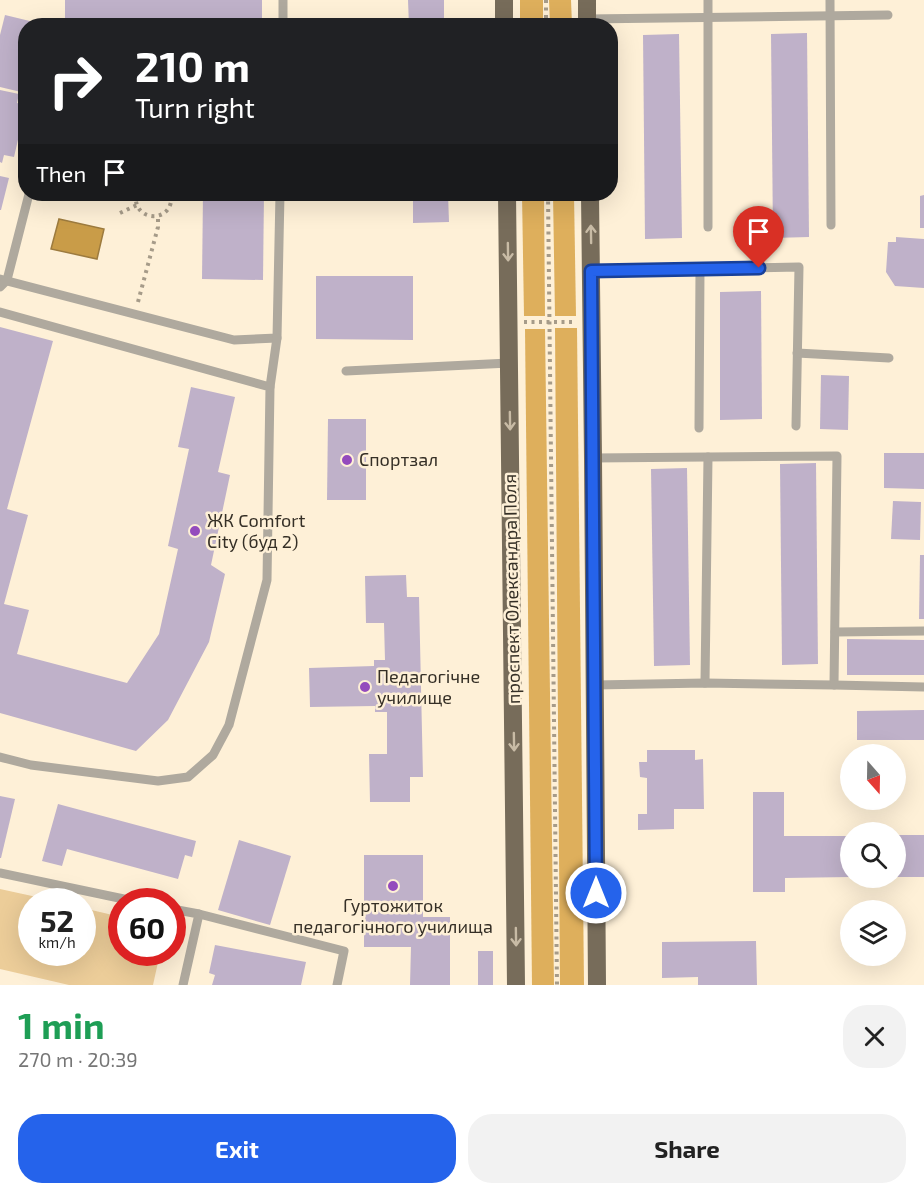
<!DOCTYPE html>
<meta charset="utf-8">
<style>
body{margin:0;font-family:"Exo 2",sans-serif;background:#f2f2f2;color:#222;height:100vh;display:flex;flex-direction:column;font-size:22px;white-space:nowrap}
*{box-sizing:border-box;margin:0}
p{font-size:20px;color:#767676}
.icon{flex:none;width:33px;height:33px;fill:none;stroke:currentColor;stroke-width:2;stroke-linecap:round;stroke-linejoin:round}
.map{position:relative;height:985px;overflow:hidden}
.details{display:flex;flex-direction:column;background:#fff;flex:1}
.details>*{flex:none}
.hud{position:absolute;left:18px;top:18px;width:600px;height:183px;border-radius:24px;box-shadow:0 6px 24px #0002;background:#202124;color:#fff;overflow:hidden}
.needle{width:39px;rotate:160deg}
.buttons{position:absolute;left:840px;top:744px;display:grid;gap:12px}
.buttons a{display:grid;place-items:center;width:66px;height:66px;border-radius:50%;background:#fff;box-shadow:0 6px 24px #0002;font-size:30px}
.speed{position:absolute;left:18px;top:888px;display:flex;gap:12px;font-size:30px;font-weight:700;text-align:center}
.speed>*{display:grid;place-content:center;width:78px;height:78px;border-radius:50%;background:#fff;box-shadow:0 6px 24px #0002;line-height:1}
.speed small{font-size:15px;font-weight:400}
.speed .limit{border:9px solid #d22;background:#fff;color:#111}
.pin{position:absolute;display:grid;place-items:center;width:51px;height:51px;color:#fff;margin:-62px -26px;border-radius:50% 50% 50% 0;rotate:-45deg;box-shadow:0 0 6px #0007}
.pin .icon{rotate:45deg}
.me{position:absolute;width:66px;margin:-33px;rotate:0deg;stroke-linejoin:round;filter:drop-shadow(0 0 4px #0008)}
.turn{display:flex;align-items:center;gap:21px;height:126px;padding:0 18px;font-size:27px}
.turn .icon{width:78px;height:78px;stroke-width:2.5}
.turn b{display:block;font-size:42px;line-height:51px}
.then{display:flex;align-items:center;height:57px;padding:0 18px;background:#0003;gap:12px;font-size:22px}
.round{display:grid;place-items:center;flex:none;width:63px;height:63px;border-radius:24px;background:#f2f2f2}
.summary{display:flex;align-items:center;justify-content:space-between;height:102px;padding:0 18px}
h1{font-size:36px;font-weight:700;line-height:45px;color:#1e9e55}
.cta{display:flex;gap:12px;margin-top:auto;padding:12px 18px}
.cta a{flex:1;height:69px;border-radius:24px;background:#2563eb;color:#fff;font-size:24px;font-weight:700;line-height:69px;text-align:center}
.cta a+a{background:#f2f2f2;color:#222}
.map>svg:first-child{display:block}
</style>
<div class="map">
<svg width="924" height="985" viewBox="0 0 924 985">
<rect width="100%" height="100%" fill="#fef0d7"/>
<polygon fill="#eccd99" points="0,889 55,901 32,902 32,952 82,952 83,908 121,917 122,952 160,953 153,985 69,985 0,969"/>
<g fill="#deaf5c">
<rect x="520" y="0" width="23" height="25"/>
<polygon points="549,0 571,0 572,25 550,25"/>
<polygon points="522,194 544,194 545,316 524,316"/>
<polygon points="553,194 574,194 576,316 555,316"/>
<polygon points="555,328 577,328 584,985 560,985"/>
<polygon points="525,329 545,329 554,985 532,985"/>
</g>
<polygon fill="#c99c48" stroke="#9d7b3e" stroke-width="1.5" points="59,219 104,229 97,259 51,249"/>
<g fill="#bfb1c9">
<rect x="65" y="0" width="197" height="26"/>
<polygon points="408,0 444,0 444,26 409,26"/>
<polygon points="5,15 38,23 37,26 26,26 26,84 23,84 21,92 0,87 0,35"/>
<polygon points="807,33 809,237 773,238 771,34"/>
<polygon points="679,34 682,238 645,239 643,35"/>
<polygon points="0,90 19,94 17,103 26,105 14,157 4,155 2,163 0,162"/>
<polygon points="0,176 9,178 1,210 0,210"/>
<polygon points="203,194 264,194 263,280 202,279"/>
<polygon points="413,194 448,194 449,222 413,223"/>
<polygon points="924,195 924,228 920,228 920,196"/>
<polygon points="896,237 924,239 924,288 895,286 886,272 888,242 896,242"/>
<polygon points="316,276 413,276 413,340 316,339"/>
<polygon points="761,291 762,419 720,420 720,292"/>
<polygon points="0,327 53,341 7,509 28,515 4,604 29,610 17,654 127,683 159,634 178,549 168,546 189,449 178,447 191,387 235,397 218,472 230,475 211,565 225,574 209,642 168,720 136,751 0,713"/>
<polygon points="821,375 849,376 848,430 820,429"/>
<polygon points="328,419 366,419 366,500 327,500"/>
<polygon points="884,453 924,453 924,489 884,488"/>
<polygon points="816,463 818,664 782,665 780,464"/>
<polygon points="687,468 690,665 654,666 651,469"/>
<polygon points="893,501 921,502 920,540 891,539"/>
<polygon points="920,555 924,555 924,619 919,619"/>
<polygon points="406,575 407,597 419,597 423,777 410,777 410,802 370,802 369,754 387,754 387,712 375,712 375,706 310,707 309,668 374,666 374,660 385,660 384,623 366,623 365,576"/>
<polygon points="847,639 924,640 924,675 847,675"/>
<polygon points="924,710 924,740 857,740 857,711"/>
<polygon points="647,750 695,750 695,760 703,759 704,809 674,809 674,829 638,830 638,814 647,814 647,778 640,777 639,762 647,762"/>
<polygon points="753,792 784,792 784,836 850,836 850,877 785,878 785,892 753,892"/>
<polygon points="0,796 15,799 1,858 0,858"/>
<polygon points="58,804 196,841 192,857 185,855 178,879 67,849 62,866 42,861"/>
<rect x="896" y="835" width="28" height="42"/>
<polygon points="239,840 291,856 270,925 218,910"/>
<polygon points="364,855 423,855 423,917 450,917 450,985 410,985 411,947 364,947"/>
<polygon points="756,941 757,985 698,985 698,977 662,978 662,942"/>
<polygon points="215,945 306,962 301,985 212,985 215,975 209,973"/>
<rect x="478" y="951" width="15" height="34"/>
</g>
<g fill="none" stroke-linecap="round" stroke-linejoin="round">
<g stroke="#a69b89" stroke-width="4" stroke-dasharray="3 4.5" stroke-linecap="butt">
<polyline points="546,0 546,26"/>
<path d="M136,194C132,223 175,224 171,194"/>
<polyline points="548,194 557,985"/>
<polyline points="120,213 137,205"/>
<polyline points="138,302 158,227 158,216"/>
<polyline points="524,322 574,322"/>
</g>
<g stroke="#afa99e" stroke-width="9">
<polyline points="708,0 708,227"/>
<polyline points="830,0 831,225"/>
<polyline points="587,19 888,15"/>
<polyline points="283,26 283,0"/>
<polyline points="591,271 799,267 796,426"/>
<polyline points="0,279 234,340 277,338 280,194"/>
<polyline points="0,287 7,280 29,194"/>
<polyline points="0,312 270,387 267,580 229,725 213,755 188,777 158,781 31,765 0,757"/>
<polyline points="797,353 889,358"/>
<polyline points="346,371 509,363"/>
<polyline points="270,387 277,338"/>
<polyline points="699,428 700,269"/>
<polyline points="593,458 837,456 834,685 705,683 595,685"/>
<polyline points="835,632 924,631"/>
<polyline points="705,683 708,457"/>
<polyline points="834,685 924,687"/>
<polyline points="0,873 138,902"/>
<polyline points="172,909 199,914 183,985"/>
<polyline points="199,914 344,951 337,985"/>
</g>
<g stroke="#776c5a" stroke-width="18">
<polyline points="504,0 504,26"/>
<polyline points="587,0 587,26"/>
<polyline points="507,194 516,985"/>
<polyline points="590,194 593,458 597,985"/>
</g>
</g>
<defs><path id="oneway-shaft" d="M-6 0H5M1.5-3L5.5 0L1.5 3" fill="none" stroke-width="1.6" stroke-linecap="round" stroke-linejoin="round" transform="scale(1.5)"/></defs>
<g stroke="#c8bba5">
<use href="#oneway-shaft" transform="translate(591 234) rotate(-91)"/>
<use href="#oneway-shaft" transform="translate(508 252) rotate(89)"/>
<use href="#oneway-shaft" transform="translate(510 421) rotate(89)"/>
<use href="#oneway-shaft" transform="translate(514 742) rotate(89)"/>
<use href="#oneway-shaft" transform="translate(516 937) rotate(89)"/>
</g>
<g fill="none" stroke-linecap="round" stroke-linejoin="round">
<defs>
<polyline id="route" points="596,893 591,271 759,268"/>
</defs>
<use href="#route" stroke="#184099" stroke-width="15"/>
<use href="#route" stroke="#2563eb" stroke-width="10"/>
</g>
<g fill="#944bbd" stroke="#fef0d7" stroke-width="2">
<circle cx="347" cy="460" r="6"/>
<circle cx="195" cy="531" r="6"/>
<circle cx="365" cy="687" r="6"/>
<circle cx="393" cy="886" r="6"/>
</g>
<g text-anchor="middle" stroke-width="5" stroke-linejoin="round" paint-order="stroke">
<g font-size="18" fill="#352f26" stroke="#fef0d7" text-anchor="start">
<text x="359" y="466">Спортзал</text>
<text x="207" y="527">ЖК Comfort<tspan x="207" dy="21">City (буд 2)</tspan></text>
<text x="377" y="683">Педагогічне<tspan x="377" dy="21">училище</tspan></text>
<text x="393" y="912" text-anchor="middle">Гуртожиток<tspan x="393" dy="21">педагогічного училища</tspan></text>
</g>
<g font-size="18" fill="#352f26" stroke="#fef0d7">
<text transform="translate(512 589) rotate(-91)" y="6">проспект Олександра Поля</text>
</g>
</g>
</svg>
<div class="buttons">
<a><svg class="needle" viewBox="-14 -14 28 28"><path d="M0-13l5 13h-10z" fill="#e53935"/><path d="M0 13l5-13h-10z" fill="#767676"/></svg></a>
<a><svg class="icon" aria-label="search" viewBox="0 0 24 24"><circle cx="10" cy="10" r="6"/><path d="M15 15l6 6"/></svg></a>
<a><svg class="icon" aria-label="layers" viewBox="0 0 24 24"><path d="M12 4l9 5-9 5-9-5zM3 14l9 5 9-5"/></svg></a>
</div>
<div class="speed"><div>52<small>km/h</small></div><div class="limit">60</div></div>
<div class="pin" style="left:759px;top:268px;background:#d93025"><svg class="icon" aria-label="arrive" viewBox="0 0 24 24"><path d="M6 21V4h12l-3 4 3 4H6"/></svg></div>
<svg class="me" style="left:596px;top:893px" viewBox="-20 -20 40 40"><circle r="17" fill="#2563eb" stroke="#fff" stroke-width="3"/><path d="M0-11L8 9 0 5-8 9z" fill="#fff"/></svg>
<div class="hud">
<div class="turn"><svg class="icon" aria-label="right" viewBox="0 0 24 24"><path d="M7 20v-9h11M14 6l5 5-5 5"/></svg><div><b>210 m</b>Turn right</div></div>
<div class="then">Then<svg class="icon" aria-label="arrive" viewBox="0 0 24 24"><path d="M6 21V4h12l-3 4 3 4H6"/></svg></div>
</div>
</div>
<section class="details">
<div class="summary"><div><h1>1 min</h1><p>270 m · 20:39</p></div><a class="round"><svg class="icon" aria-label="close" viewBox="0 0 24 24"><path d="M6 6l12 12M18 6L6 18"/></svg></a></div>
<div class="cta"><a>Exit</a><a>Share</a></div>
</section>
